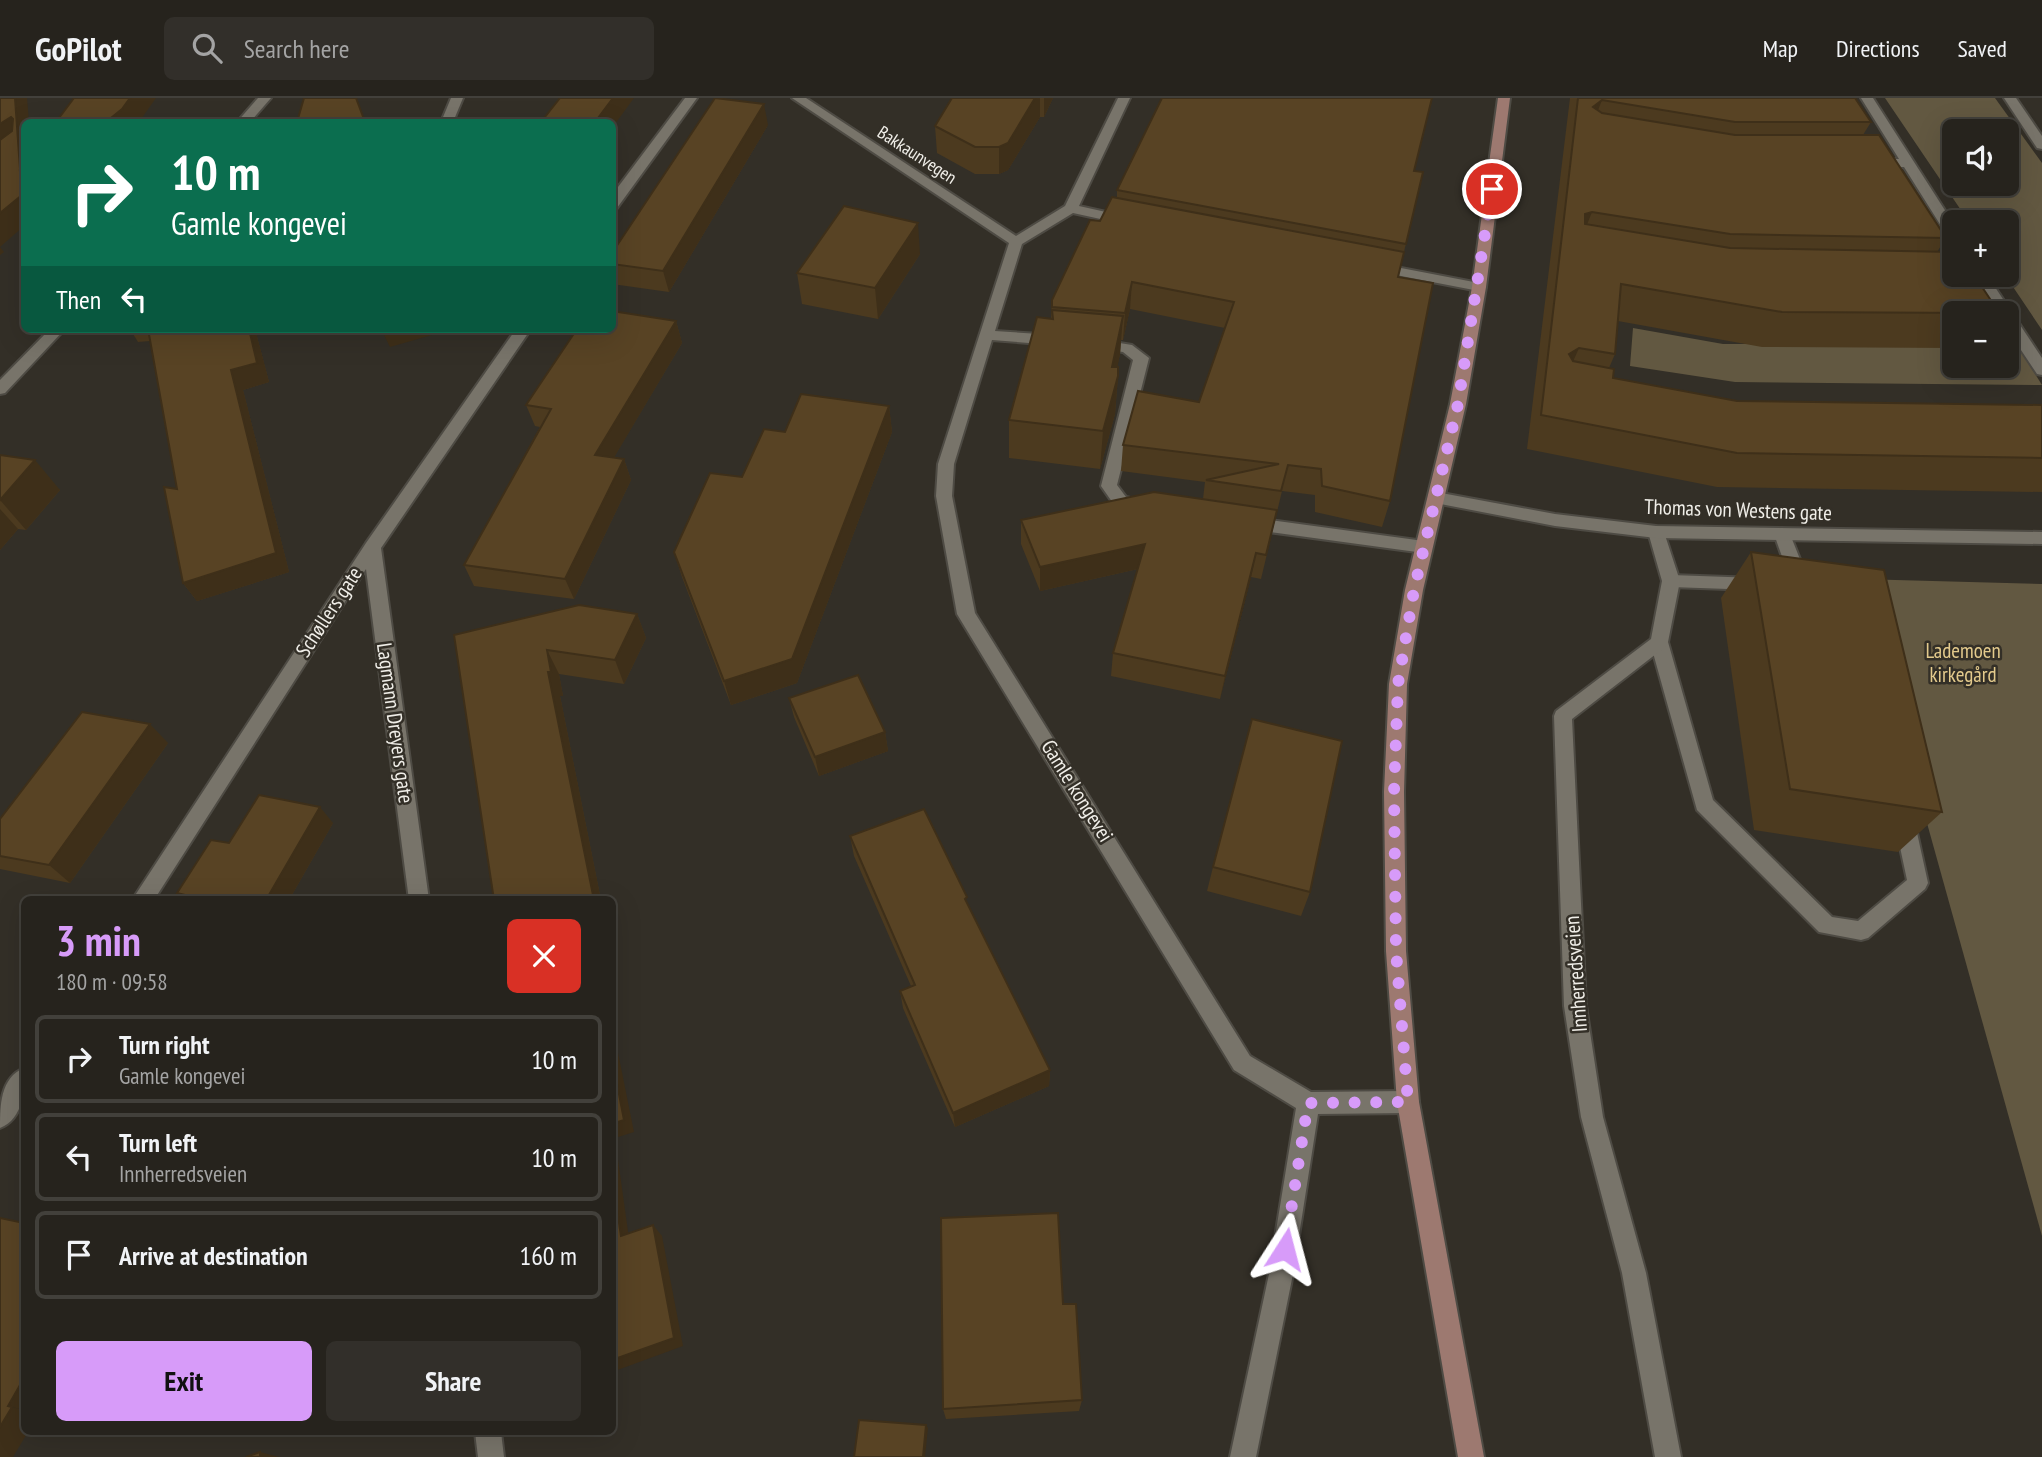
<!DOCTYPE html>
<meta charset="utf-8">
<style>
body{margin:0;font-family:"PT Sans Narrow",sans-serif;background:#322f2a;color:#f1f3f6;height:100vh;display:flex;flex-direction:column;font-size:26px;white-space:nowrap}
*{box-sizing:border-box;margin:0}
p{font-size:23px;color:#a4a4a4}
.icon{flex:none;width:38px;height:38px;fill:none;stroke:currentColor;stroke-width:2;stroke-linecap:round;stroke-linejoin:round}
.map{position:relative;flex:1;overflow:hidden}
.sheet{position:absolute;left:21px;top:798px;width:595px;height:539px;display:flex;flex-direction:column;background:#26231d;border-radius:10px;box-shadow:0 7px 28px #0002,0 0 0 2px #42403b}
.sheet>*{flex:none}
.guide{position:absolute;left:21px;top:21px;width:595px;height:214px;border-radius:10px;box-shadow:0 7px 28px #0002,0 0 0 2px #42403b;background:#0b6e4f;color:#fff;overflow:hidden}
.buttons{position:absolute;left:1942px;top:21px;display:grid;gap:14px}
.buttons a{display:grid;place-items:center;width:77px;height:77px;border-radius:10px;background:#26231d;box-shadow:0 7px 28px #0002,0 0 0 2px #42403b;font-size:35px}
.pin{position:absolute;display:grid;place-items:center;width:60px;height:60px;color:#fff;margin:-30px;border:4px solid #fff;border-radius:50%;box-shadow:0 2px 7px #0007}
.me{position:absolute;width:77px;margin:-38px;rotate:9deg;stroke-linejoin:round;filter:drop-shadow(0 0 5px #0008)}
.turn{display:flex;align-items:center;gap:24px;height:147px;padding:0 35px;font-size:32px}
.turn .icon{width:91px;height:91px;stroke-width:2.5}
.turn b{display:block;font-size:49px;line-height:60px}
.then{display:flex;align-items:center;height:66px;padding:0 35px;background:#0003;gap:14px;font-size:26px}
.round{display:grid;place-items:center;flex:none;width:74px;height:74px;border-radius:10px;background:#322f2a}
.overview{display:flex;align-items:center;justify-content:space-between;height:119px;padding:0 35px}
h1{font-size:42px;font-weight:800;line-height:52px;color:#d79bf9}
.button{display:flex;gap:14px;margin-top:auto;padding:14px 35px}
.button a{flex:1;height:80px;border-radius:10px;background:#d79bf9;color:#111;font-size:28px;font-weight:800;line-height:80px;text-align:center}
.button a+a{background:#322f2a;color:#f1f3f6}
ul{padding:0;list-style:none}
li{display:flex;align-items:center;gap:21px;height:88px;margin:0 14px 10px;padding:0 21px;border:4px solid #42403b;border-radius:10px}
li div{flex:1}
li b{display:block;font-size:26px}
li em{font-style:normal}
header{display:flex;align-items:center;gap:42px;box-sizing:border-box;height:98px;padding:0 35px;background:#26231d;border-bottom:2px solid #42403b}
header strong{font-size:33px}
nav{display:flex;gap:38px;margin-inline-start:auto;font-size:24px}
.search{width:490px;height:63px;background:#322f2a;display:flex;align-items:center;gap:18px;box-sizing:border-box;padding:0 24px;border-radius:10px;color:#a4a4a4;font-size:26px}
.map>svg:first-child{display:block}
</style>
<header>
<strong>GoPilot</strong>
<div class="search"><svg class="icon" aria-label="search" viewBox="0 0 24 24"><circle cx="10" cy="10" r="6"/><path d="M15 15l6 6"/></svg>Search here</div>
<nav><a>Map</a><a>Directions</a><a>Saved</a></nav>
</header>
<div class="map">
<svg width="2042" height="1359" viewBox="0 0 2042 1359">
<rect width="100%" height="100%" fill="#332f27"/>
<g fill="#625841" fill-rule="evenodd">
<path d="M1885,0H1995L2042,65V232L2005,177H2007V124H1969ZM2007,33V86H1955V33Z"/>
<polygon points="1633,230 1723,246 1955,246 1955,268 2007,268 2007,231 2042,287 1735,284 1630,268"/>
<polygon points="1859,481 2042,486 2042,1138"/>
</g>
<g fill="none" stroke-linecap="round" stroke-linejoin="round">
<defs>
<g id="service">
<polygon points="1861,0 1873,0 1955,128 1955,143 1948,139 1904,69 1873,69 1866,65 1873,61 1899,61"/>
<polygon points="1973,177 1987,177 2042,260 2042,277 2037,276 2007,231 2007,215 1998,215"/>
<polygon points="1782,430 1790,436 1809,484 1806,489 1794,489 1791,484 1774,436"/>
<polygon points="1671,477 1757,480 1763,481 1766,486 1763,491 1757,492 1671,489 1665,488 1662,483 1665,478"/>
<polygon points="1659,537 1665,539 1668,544 1713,702 1832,819 1858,823 1907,782 1894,721 1897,715 1904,713 1911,715 1914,721 1928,785 1925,791 1868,840 1861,842 1819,834 1697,712 1650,544 1653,539"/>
</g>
<g id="minor">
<polygon points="258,0 271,0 250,24 237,24"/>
<polygon points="451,0 463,0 453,24 441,24"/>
<polygon points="685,0 697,0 617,110 612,111 612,97"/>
<polygon points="792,0 806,0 1016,138 1065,108 1118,0 1130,0 1079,108 1133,120 1135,123 1128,127 1073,115 1022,146 995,233 1055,237 1062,242 1055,247 992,242 954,366 952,398 975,515 1250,958 1311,994 1408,993 1416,996 1419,1004 1416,1012 1408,1015 1318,1016 1293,1176 1256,1359 1230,1359 1269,1176 1296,1010 1234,972 957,516 936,398 938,366 1009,145"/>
<polygon points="2004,0 2016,0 2042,38 2042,51 2037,50"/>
<polygon points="1375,165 1479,185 1486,189 1479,193 1370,172 1370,166"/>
<polygon points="50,231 65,231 5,295 0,296 0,282"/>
<polygon points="516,231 531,231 381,450 429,802 409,802 366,471 154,802 132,802 366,445"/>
<polygon points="1095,241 1132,247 1149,260 1117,387 1126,399 1148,404 1150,408 1142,414 1115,408 1101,388 1133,262 1123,254 1090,249 1088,246"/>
<polygon points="1247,419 1424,443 1432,449 1424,455 1247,431 1239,425"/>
<polygon points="1656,428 1664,434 1680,483 1668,544 1665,549 1572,621 1586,908 1603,1019 1646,1175 1681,1359 1655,1359 1622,1175 1581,1019 1564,908 1554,618 1556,613 1651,541 1662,483 1648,434"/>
<path d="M24,970C26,991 23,1021 0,1030C0,1008 0,980 24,970Z"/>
<polygon points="475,1334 501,1334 504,1359 478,1359"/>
</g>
<polygon id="tertiary" points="1436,394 1555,416 1656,428 2042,434 2042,446 1656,440 1555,428 1430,404 1428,400"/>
<polygon id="secondary" points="1498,0 1510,0 1486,189 1466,306 1423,492 1407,586 1404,694 1406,853 1419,1004 1484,1359 1458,1359 1397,1004 1386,853 1384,694 1389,586 1405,492 1450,306 1472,189"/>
</defs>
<use href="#service" stroke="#4e4b44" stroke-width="4"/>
<use href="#minor" stroke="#4e4b44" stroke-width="4"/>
<use href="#tertiary" stroke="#4e4b44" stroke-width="4"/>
<use href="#secondary" stroke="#4e4b44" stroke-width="4"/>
<use href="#service" fill="#78746a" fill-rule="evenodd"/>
<use href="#minor" fill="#78746a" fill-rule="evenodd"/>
<use href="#tertiary" fill="#78746a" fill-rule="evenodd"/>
<use href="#secondary" fill="#9d7970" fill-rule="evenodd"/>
</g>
<g fill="#4c3a1f">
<polygon points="952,0 1053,0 1044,19 1040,19 1008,72 999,76 975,76 937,55 935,28"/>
<polygon points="1570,0 1855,0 1871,24 1863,37 1946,140 1937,154 1996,210 1992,215 1955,215 1954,250 1762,249 1618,223 1615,256 1609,270 1613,280 1737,303 2042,307 2042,394 1717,389 1527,351"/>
<polygon points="768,27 669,194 612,186 612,155"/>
<polygon points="1414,73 1423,74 1398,179 1390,403 1382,429 1315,414 1315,397 1282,393 1261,481 1251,479 1220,601 1111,578 1113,555 1138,471 1040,493 1021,446 1021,422 1203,401 1205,384 1121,373 1123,347 1199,304 1225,230 1130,211 1123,242 1121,242 1120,256 1117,269 1118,278 1115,316 1100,371 1009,360 1009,322 1051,221 1052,202 1100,123 1117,100 1117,92"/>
<polygon points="920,156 878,221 802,206 797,175"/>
<polygon points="676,223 682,245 614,359 624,361 631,382 574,501 474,488 464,467 540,329 535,328 526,307"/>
<polygon points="130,231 256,231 255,231 269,284 243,292 289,474 197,503 183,485 177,391 150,243 138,244"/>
<polygon points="889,308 892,334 797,585 731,607 682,479 674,454 742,379 785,334"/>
<polygon points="0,357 60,392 26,432 18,431 0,452"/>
<polygon points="1751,454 1942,714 1898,754 1754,732 1721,500"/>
<polygon points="637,516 646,540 624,586 559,576 563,598 560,598 601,802 494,802 454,537"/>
<polygon points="789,600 885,634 888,653 819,678 794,619"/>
<polygon points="168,645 70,785 0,771 0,721"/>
<polygon points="333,725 289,802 183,802 177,795 229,745"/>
<polygon points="850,738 968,808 1050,972 1049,988 955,1029 903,910 900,893 911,888 854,758"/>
<polygon points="1213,769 1310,794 1301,818 1207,793"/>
<polygon points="1063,1206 1082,1302 1079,1313 946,1321 943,1311"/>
</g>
<g fill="#3e2f19">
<polygon points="15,0 27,0 29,24 24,24 24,78 0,56 0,26"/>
<polygon points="130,0 156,0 139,24 106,24"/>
<polygon points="613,0 634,0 612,30 612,24 595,24"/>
<polygon points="1035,0 1040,0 1040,19 1008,72 999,76 999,49"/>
<polygon points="1044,0 1053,0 1044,19"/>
<polygon points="1602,2 1589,36 1593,9"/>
<polygon points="764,6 768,27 669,194 663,173"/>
<polygon points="20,74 24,81 24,128 0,149 4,154 0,157 0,115"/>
<polygon points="1592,114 1578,149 1585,116"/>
<polygon points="918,125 920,156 878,221 875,190"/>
<polygon points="1132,184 1130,211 1123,242 1125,215"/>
<polygon points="1123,218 1120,256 1110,307 1112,269"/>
<polygon points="676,223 682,245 603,378 595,357"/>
<polygon points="249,231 256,231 255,231 269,284 243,292 289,474 197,503 183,485 231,272"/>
<polygon points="381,231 453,231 390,249"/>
<polygon points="1579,250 1564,284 1569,256"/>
<polygon points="1118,278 1115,316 1100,371 1103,333"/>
<polygon points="889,308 892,334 797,585 731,607 724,583"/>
<polygon points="624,361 631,382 574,501 565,481"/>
<polygon points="35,362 60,392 26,432 0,402"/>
<polygon points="0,411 18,431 0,452"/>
<polygon points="1145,446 1142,470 1040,493 1040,469"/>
<polygon points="1256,455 1251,479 1220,601 1225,578"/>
<polygon points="637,516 646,540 624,586 615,562"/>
<polygon points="547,552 559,576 563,598 560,598 601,802 594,802 548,574"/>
<polygon points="150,626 168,645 70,785 49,767"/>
<polygon points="885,634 888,653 819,678 815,659"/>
<polygon points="320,709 333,725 289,802 266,802"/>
<polygon points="612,925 634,1034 615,1040 630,1148 621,1138 612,1078"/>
<polygon points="1050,972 1049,988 955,1029 953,1015"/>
<polygon points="653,1127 662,1138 683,1248 612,1274 612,1262"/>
<polygon points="24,1280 24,1312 8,1308"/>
<polygon points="12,1309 24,1312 24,1334 28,1334 13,1359 0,1359 0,1329"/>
<polygon points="926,1327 928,1330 925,1359 923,1359"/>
<polygon points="260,1354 279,1359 260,1359"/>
</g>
<g fill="#584324" stroke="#3e2f19" stroke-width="2">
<polygon points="0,0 15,0 20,71 24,65 24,78 20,74 22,97 0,115 0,42 12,33 13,21 11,19 0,26"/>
<polygon points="74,0 130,0 122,11 106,24 56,24"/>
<polygon points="304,0 356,0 365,24 297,24"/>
<polygon points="560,0 613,0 595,24 541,24"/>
<polygon points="715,0 764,6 663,173 612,166 612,155"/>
<polygon points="952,0 1035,0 1008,45 999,49 975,49 935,28"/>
<polygon points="1162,0 1432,0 1414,73 1423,74 1406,146 1117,92"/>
<polygon points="1578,0 1855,0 1871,24 1735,24 1602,2 1593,9 1602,15 1735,37 1879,37 1946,140 1730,136 1592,114 1585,116 1585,126 1730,150 1955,154 1955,177 1974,177 1996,210 1976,210 1979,215 1782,214 1621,186 1615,256 1579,250 1569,256 1573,263 1614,271 1613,280 1737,303 2042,307 2042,360 1737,355 1541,317"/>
<polygon points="1112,99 1404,154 1398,179 1433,185 1390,403 1322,388 1321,371 1288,367 1281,393 1206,382 1279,366 1123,347 1138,293 1199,304 1234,204 1132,184 1125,215 1052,209 1052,202 1090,122 1100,123"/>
<polygon points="844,108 918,125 875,190 797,175"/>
<polygon points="1052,212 1123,218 1112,269 1118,269 1118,278 1103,333 1009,322 1037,219 1053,221"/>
<polygon points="612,213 676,223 595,357 624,361 565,481 464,467 551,311 526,307 577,231 612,231"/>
<polygon points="148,231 249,231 257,265 231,272 276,455 183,485 164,389 177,391"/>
<polygon points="801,296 889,308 792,561 724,583 674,454 710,375 742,379 764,331 785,334"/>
<polygon points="0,357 35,362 0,402"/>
<polygon points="1154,394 1277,412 1266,457 1256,455 1225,578 1113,555 1145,446 1040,469 1021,422"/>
<polygon points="1751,454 1884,472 1942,714 1790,691"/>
<polygon points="579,507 637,516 615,562 547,552 551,574 548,574 594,802 494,802 454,537"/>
<polygon points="858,577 885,634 815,659 789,600"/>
<polygon points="82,614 150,626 49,767 0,758 0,721"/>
<polygon points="1252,621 1342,643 1310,794 1213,769"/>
<polygon points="259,697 320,709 266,802 192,802 193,799 177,795 211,742 229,745"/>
<polygon points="924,711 967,799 965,801 1050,972 953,1015 900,893 915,887 850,738"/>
<polygon points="612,960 624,1022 612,1026"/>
<polygon points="612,1078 621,1138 653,1127 674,1240 612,1262"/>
<polygon points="1058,1115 1063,1206 1076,1206 1082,1302 943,1311 941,1120"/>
<polygon points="0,1120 24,1125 24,1280 8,1308 12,1309 0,1329"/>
<polygon points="859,1322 926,1327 923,1359 854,1359"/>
<polygon points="260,1354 260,1359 246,1359"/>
</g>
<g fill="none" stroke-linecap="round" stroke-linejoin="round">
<polyline stroke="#d79bf9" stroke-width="12" stroke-dasharray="0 21.6" points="1285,1151 1308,1005 1408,1004 1396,853 1394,694 1398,586 1414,492 1458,306 1492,91"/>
</g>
<g text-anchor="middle" stroke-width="5" stroke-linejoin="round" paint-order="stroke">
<g font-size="18" fill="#f0eee8" stroke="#332f27">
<text transform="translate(917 57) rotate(33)" y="6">Bakkaunvegen</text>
</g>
<g font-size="21" fill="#f0eee8" stroke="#332f27">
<text transform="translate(1738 412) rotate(2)" y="7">Thomas von Westens gate</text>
<text transform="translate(329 514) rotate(-57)" y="7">Schøllers gate</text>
<text transform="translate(395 625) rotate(82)" y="7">Lagmann Dreyers gate</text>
<text transform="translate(1077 693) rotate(58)" y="7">Gamle kongevei</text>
<text transform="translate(1576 876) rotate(-94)" y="7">Innherredsveien</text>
</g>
<g font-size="21" fill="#e3ca8c" stroke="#332f27">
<text x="1963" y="560">Lademoen<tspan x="1963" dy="24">kirkegård</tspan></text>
</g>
</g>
</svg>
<div class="buttons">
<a><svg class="icon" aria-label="sound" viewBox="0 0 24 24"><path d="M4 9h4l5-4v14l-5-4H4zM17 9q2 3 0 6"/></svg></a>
<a>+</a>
<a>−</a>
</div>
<div class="pin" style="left:1492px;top:91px;background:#d93025"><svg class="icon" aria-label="arrive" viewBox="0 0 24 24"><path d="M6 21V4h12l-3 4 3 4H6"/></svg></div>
<svg class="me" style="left:1285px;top:1151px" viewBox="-20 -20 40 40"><path d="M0-17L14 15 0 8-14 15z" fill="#d79bf9" stroke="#fff" stroke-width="4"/></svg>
<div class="guide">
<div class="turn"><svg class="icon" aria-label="right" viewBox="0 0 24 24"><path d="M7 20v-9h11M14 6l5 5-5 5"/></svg><div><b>10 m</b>Gamle kongevei</div></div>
<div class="then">Then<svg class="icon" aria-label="left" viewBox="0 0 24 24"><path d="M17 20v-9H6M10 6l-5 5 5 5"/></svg></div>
</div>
<section class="sheet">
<div class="overview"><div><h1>3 min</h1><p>180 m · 09:58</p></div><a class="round" style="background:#d93025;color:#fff"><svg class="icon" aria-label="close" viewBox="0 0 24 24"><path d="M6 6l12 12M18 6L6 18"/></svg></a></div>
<ul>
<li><svg class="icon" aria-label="right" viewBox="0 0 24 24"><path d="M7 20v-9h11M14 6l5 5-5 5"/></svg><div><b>Turn right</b><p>Gamle kongevei</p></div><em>10 m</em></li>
<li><svg class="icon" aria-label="left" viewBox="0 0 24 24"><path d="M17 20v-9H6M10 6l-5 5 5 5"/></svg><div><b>Turn left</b><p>Innherredsveien</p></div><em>10 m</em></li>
<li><svg class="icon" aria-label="arrive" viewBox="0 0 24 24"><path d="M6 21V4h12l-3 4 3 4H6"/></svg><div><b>Arrive at destination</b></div><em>160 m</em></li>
</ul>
<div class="button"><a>Exit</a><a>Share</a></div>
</section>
</div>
